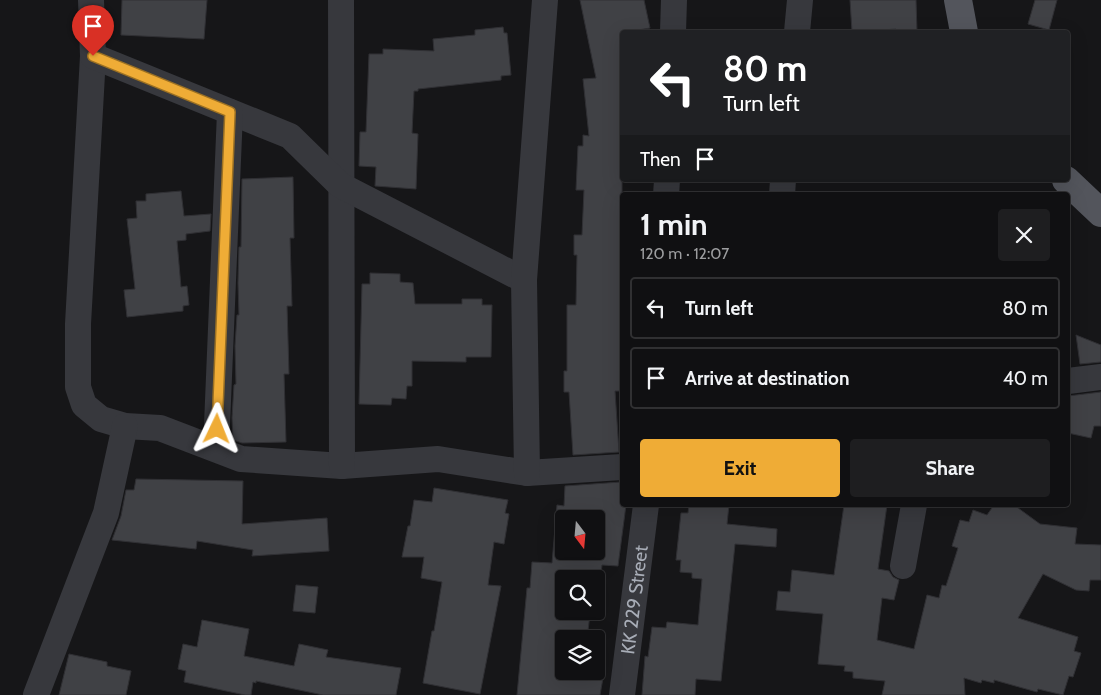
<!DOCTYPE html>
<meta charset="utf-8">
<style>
body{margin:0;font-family:Cabin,sans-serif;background:#1e1e20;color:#f1f3f6;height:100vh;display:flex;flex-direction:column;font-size:19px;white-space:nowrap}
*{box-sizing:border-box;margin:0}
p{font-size:16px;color:#9c9d9f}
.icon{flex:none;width:28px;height:28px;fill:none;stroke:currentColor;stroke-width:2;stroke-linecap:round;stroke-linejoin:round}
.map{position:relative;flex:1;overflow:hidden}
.panel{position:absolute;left:620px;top:192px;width:450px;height:315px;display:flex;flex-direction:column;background:#101012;border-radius:5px;box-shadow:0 5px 20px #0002,0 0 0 1px #303032}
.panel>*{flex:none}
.banner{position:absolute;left:620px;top:30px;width:450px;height:152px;border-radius:5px;box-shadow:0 5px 20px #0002,0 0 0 1px #303032;background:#202124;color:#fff;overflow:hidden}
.needle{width:32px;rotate:164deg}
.controls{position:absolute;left:555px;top:510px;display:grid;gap:10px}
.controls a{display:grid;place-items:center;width:50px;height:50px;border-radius:5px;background:#101012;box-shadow:0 5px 20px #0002,0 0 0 1px #303032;font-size:25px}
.pin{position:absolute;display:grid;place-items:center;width:42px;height:42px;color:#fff;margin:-51px -21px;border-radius:50% 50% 50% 0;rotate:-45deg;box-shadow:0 0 5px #0007}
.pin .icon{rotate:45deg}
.me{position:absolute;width:55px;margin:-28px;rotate:2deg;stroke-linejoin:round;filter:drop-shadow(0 0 4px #0008)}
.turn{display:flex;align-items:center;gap:18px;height:105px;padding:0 20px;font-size:22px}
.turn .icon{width:65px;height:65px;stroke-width:2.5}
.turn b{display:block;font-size:35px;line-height:42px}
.then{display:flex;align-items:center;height:48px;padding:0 20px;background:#0003;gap:10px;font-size:19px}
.round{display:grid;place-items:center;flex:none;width:52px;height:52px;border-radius:5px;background:#1e1e20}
.overview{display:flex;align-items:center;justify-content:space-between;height:85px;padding:0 20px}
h1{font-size:30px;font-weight:800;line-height:38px}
.action{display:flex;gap:10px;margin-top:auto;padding:10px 20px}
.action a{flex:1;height:58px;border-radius:5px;background:#efac36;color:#111;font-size:20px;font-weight:800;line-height:58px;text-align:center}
.action a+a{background:#1e1e20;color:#f1f3f6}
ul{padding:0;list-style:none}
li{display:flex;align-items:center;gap:15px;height:62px;margin:0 10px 8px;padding:0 10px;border:2px solid #303032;border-radius:5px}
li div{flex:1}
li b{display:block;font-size:19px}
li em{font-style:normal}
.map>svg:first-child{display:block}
</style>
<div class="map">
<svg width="1101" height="695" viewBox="0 0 1101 695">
<rect width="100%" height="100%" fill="#161618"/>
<g fill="#404145" stroke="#303034" fill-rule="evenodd">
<polygon points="122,0 207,0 204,39 121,35"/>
<polygon points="580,0 644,0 650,28 638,30 638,32 622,32 622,391 615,391 619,452 573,455 569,392 564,392 564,371 567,371 567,305 576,305 577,255 574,255 574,235 582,235 584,190 576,190 578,146 583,146 583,135 589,136 583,79 596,78"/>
<polygon points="850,0 916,0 917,32 896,32 896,29 852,32"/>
<polygon points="1035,0 1057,0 1049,30 1028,24"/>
<polygon points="503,27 504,33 507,33 511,75 501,76 501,80 418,89 418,91 414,91 412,133 418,134 416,189 375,186 376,167 359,166 360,132 366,132 369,54 383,54 383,49 434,51 433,39 475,35 475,30"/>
<polygon points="293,177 294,238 290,238 292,306 287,306 289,374 284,374 286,442 242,443 233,440 232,418 234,385 236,384 235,346 237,315 239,315 238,283 239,247 241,247 242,179"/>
<polygon points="181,191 184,216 211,214 210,231 186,234 186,240 177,241 181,287 187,286 189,305 183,306 183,311 127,317 124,290 135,289 127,219 137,218 136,201 146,201 146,194"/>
<polygon points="370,273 400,274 400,282 413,283 415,304 462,304 462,299 482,299 482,305 492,305 491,357 466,357 466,362 412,361 412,386 407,386 406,399 392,398 391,405 359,404 362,284 370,284"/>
<polygon points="1076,335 1101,345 1101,362 1080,364"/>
<polygon points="1101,392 1101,426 1094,426 1091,438 1068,433 1068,396"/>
<polygon points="136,479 243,481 242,524 327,518 329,551 252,556 253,550 197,541 196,549 112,540 121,516 126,490 134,490"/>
<path d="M621,482L622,505H626L618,566L602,565L596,615L590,614L587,639H564V671H596V665L605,667L600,695H517L527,588H530L532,562L552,563L557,505L564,506L565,486ZM564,519H596V551H564ZM564,579H596V611H564Z"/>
<polygon points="434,488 508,500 505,513 509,514 504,544 494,542 488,585 501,586 480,694 423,683 432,631 434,631 442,582 421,578 424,557 402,557 408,526 410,526 414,500 432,502"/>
<polygon points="689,505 729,505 727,524 777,529 776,547 735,544 721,681 696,679 695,695 642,695 645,656 648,657 652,627 666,628 667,622 698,625 702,579 692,578 692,573 680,572 681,560 676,560 681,513 688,513"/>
<polygon points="844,505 887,505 878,569 889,571 893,577 899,580 894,600 882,598 877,640 914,649 927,595 939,598 942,585 946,586 958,548 952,546 960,520 969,522 973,510 987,515 994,505 1014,505 1040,524 1077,528 1075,544 1101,545 1101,580 1090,580 1089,591 1076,590 1043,574 1018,618 1078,637 1074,651 1081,653 1073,677 1069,676 1063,695 1038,689 1037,692 994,680 994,683 982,680 981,683 964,678 965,695 882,695 885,681 853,678 853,672 844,671 845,666 818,664 823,614 776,610 778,591 790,592 792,570 834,575"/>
<polygon points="296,585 318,587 315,613 293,611"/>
<polygon points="202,620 249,629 244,656 294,666 299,644 328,650 326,657 401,668 396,695 323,695 256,681 256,683 253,682 251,695 245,695 184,682 186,671 178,669 183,644 197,647"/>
<polygon points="69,654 107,662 107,666 131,671 126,695 59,695"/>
</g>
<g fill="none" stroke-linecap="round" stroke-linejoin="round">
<g stroke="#37383d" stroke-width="26">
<polyline points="91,0 93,56 78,324 78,387 84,405 101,419 125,426 160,428 241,459 342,466 438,459 527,473 622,467"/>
<polyline points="341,0 342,466"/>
<polyline points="673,32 674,0"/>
<polyline points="797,32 800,0"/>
<polyline points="93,56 290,136 340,185 524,280"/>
<polyline points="666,195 667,180"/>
<polyline points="782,195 783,180"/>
<polyline points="1068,381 1101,377"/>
<polyline points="216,449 230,112"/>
<polyline points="527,473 524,280 545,0"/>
<polyline points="903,566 914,505"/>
<polyline points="36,695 106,513 125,426"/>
<path id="s1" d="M622,695L646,505"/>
</g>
<g stroke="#53555c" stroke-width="28">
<polyline points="958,0 964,32"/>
<polyline points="1066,180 1101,213"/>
</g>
</g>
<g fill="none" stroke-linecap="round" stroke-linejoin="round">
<defs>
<polyline id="route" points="93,56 230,112 217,429"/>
</defs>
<use href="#route" stroke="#9b7023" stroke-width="12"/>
<use href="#route" stroke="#efac36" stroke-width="9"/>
</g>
<g text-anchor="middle" stroke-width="4.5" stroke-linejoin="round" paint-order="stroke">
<g font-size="19" fill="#a8adb7" stroke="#111113">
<text dy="7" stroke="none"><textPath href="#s1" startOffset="96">KK 229 Street</textPath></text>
</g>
</g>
</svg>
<div class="controls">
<a><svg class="needle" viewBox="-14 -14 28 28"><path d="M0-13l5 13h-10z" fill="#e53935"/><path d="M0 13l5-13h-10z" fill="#9c9d9f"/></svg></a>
<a><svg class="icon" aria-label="search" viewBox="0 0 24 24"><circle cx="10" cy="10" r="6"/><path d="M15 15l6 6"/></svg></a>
<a><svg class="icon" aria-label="layers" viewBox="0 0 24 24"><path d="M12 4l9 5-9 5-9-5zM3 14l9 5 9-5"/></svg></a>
</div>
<div class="pin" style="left:93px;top:56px;background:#d93025"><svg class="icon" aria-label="arrive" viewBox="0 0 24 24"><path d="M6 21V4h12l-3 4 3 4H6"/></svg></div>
<svg class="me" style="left:217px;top:429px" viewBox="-20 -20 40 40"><path d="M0-17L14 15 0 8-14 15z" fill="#efac36" stroke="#fff" stroke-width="4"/></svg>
<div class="banner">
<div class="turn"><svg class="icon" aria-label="left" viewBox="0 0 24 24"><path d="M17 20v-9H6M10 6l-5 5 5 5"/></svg><div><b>80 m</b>Turn left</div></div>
<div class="then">Then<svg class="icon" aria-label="arrive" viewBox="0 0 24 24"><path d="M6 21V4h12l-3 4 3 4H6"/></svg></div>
</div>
<section class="panel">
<div class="overview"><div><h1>1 min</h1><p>120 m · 12:07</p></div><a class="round"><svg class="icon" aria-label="close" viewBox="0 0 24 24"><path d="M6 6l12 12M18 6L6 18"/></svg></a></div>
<ul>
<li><svg class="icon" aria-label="left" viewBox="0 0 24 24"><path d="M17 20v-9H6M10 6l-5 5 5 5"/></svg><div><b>Turn left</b></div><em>80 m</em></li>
<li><svg class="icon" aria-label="arrive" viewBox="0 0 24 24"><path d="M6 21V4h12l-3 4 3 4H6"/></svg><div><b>Arrive at destination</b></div><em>40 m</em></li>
</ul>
<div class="action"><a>Exit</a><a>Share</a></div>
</section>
</div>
